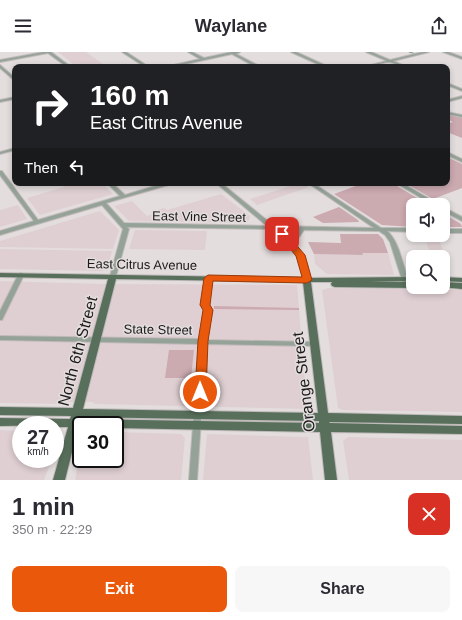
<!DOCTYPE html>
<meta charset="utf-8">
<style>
body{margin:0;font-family:Arial,sans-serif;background:#f7f7f7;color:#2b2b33;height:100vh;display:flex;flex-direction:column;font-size:15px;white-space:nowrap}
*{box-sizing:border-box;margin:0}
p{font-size:13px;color:#7c7c81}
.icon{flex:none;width:22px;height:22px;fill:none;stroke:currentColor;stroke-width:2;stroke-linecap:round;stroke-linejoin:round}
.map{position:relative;height:428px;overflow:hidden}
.sheet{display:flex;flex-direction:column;background:#fff;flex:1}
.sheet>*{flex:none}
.guide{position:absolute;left:12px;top:12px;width:438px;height:122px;border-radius:8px;box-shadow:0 2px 6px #0003;background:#202124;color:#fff;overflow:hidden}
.controls{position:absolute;left:406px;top:146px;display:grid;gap:8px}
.controls a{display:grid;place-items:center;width:44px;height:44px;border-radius:8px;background:#fff;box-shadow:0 2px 6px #0003;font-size:20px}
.speed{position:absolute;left:12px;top:364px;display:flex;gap:8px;font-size:20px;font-weight:700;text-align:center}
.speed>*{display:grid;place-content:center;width:52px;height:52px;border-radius:50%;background:#fff;box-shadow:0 2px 6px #0003;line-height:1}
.speed small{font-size:10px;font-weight:400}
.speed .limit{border:2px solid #111;border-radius:6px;background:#fff;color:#111}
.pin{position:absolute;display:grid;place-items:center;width:34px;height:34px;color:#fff;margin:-17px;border-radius:8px;box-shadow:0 2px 6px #0006}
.me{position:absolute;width:44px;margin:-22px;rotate:0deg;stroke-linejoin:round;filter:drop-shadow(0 0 3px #0008)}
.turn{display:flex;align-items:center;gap:14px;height:84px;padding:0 12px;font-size:18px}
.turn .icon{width:52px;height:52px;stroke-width:2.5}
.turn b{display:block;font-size:28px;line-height:34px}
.then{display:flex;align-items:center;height:38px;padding:0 12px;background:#0003;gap:8px;font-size:15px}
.round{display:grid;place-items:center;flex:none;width:42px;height:42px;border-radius:8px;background:#f7f7f7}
.summary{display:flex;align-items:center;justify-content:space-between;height:68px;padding:0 12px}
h1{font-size:24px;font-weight:800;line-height:30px}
.button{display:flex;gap:8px;margin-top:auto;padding:8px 12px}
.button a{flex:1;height:46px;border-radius:8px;background:#ea580c;color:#fff;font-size:16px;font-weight:800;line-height:46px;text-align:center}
.button a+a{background:#f7f7f7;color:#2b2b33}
header{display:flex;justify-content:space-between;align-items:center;height:52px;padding:0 12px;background:#fff;font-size:18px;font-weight:800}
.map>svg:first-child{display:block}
</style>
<header><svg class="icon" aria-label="menu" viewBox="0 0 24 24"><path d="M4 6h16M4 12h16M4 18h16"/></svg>Waylane<svg class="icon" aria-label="share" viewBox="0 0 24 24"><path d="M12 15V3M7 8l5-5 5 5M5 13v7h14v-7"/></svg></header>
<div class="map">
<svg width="462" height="428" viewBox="0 0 462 428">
<rect width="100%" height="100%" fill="#e4ddde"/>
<g fill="#dfcfd2">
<polygon points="58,0 86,0 107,15 77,15"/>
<polygon points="61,131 102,131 113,142 40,163 27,146 64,135"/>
<polygon points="300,131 309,135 257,153 250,147"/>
<polygon points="221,142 250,164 249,168 244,171 129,169 114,154 132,149 147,164 153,162 151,160 164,156 167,158"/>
<polygon points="18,153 27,167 0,175 0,158"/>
<polygon points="100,159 119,178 113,197 0,195 0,189"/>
<polygon points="135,178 207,179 205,198 129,197"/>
<polygon points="424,183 437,183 444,201 430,201"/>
<polygon points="0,197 112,199 107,217 101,219 0,217"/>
<polygon points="362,201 388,201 394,223 327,222 315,212 314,202 362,203"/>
<polygon points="0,229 102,232 297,233 307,355 306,357 95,352 92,350 68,350 64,352 0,351"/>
<polygon points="329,236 462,238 462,360 342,358 338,356 322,238"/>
<polygon points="0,378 21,379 21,407 52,407 44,428 0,428"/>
<polygon points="115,380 181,382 185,386 181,428 75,428 81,397 81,407 115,407"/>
<polygon points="207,382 308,385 313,428 203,428"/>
<polygon points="348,385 462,388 462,428 349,428 343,389"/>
</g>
<g fill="#cbaab0">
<polygon points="447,63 462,65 462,86 447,80 447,72 453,70 447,67"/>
<polygon points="447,105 462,112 462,136 433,147 405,131 447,131"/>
<polygon points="364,131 392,131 429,153 413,153 413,175 382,173 334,142"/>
<polygon points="339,155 358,168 359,170 323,171 313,165"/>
<polygon points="443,161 461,172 462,175 443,175"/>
<polygon points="340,182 378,182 383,187 388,201 362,201 363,203 314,202 308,190 341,191"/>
<polygon points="214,254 299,256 299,258 214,257"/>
<polygon points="169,298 194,298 191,326 165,326"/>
</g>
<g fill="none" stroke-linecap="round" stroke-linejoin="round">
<polyline stroke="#819683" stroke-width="1" points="409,0 416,2"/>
<defs>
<g id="minor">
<polygon points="44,0 51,0 71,15 67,15 48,1 0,10 0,8"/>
<polygon points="122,0 126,0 149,15 145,15"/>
<polygon points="188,0 192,0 204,6 232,0 240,0 236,2 261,15 256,15 232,2 172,15 165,15 200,7"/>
<polygon points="291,0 296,0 329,15 324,15"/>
<path d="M366,0H371L390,8L423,0H429L393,9L407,15C400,15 394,10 388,10C380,11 372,15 363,15L387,9Z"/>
<polygon points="443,0 448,0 462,5 462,7"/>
<polygon points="0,13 15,26 15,29 0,16"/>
<polygon points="447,31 462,37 462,39 447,33"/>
<polygon points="462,44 462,46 447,50 447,48"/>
<polygon points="15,45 15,47 0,50 0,48"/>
<polygon points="447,60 462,63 462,65 447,62"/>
<polygon points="15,96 15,98 0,102 0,100"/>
<polygon points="447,100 462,107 462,110 447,103"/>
<path d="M0,119H2L38,168L120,144L107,131H112L125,143L165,131H172V132L106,151L124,171L267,174L216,131H221L274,174L374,176L308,131H313L381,176H413V180L387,179C399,188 404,217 409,231L406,233L403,231L390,190L385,183L379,179L304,178L295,191L307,212L310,228L307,230L304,228L301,212L290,192L272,177L127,175L129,177L116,224L113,226L111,225L110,224L123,177L102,153L0,183V179L34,169L0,123ZM279,177L298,178L291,188Z"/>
<polygon points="396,131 402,131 440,153 433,153"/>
<polygon points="443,155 462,165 462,169 443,159"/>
<rect x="443" y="177" width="19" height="4"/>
<polygon points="21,221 24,223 3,266 2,268 0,268 0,259 18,223"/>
<polygon points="208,224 211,226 208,253 211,258 207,288 315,290 317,290 318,292 317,294 315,294 206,292 197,428 189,428 199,292 0,288 0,284 200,287 205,258 202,253 205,226"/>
</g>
<g id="major">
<path d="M0,221L307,226L413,225V229L369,230H413V235H415L413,236L335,235L332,234L331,232L332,230H311L328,361L462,364V372L329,370L330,371L462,374V382L331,380L337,428H325L320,380L115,376V373H81V376H78L65,428H53L68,375H55V373L0,374V366L70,367L71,364L0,363V355L73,356L108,227L0,225ZM116,227L303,230L318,361L83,357ZM81,365L319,369V371L80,367Z"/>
<polygon points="443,225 462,226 462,230 443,229"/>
<polygon points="443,230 462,231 462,237 441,235 443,235"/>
</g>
</defs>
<use href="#minor" stroke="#c0babb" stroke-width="2"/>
<use href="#major" stroke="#c0babb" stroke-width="2"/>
<use href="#minor" fill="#95a297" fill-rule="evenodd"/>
<use href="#major" fill="#58705b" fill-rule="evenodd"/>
</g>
<polygon fill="#ea580c" stroke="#983908" points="282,179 285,180 305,203 312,228 307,231 213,229 210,253 213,258 208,289 206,340 204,343 196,343 195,340 198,289 203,258 200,253 204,226 208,223 302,225 296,204 278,182"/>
<g text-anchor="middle" stroke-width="3" stroke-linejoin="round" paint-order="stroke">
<g font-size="13" fill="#1c1a1a" stroke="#e4ddde">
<text transform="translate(199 164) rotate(1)" y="5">East Vine Street</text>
<text transform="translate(142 212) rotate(1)" y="5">East Citrus Avenue</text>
<text transform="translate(158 277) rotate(1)" y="5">State Street</text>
</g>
<g font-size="16" fill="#1c1a1a" stroke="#e4ddde">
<text transform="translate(77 299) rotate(-75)" y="6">North 6th Street</text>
<text transform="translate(303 330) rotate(-97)" y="6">Orange Street</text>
</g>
</g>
</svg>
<div class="controls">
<a><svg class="icon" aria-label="sound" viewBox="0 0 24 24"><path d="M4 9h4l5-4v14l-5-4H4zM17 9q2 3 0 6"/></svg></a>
<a><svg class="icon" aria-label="search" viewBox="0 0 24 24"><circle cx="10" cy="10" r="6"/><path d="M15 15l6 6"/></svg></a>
</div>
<div class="speed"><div>27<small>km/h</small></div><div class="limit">30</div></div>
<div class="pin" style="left:282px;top:182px;background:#d93025"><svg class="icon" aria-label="arrive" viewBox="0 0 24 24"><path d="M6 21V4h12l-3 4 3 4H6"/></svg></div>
<svg class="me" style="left:200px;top:340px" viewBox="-20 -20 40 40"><circle r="17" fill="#ea580c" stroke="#fff" stroke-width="3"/><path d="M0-11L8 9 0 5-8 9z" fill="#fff"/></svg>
<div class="guide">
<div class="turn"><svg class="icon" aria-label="right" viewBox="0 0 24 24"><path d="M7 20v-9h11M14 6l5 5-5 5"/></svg><div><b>160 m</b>East Citrus Avenue</div></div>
<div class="then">Then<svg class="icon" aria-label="left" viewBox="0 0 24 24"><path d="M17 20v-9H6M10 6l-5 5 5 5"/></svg></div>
</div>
</div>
<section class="sheet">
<div class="summary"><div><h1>1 min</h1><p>350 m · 22:29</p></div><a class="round" style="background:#d93025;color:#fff"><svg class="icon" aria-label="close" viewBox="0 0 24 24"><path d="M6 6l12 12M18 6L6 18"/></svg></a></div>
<div class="button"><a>Exit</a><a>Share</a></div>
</section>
